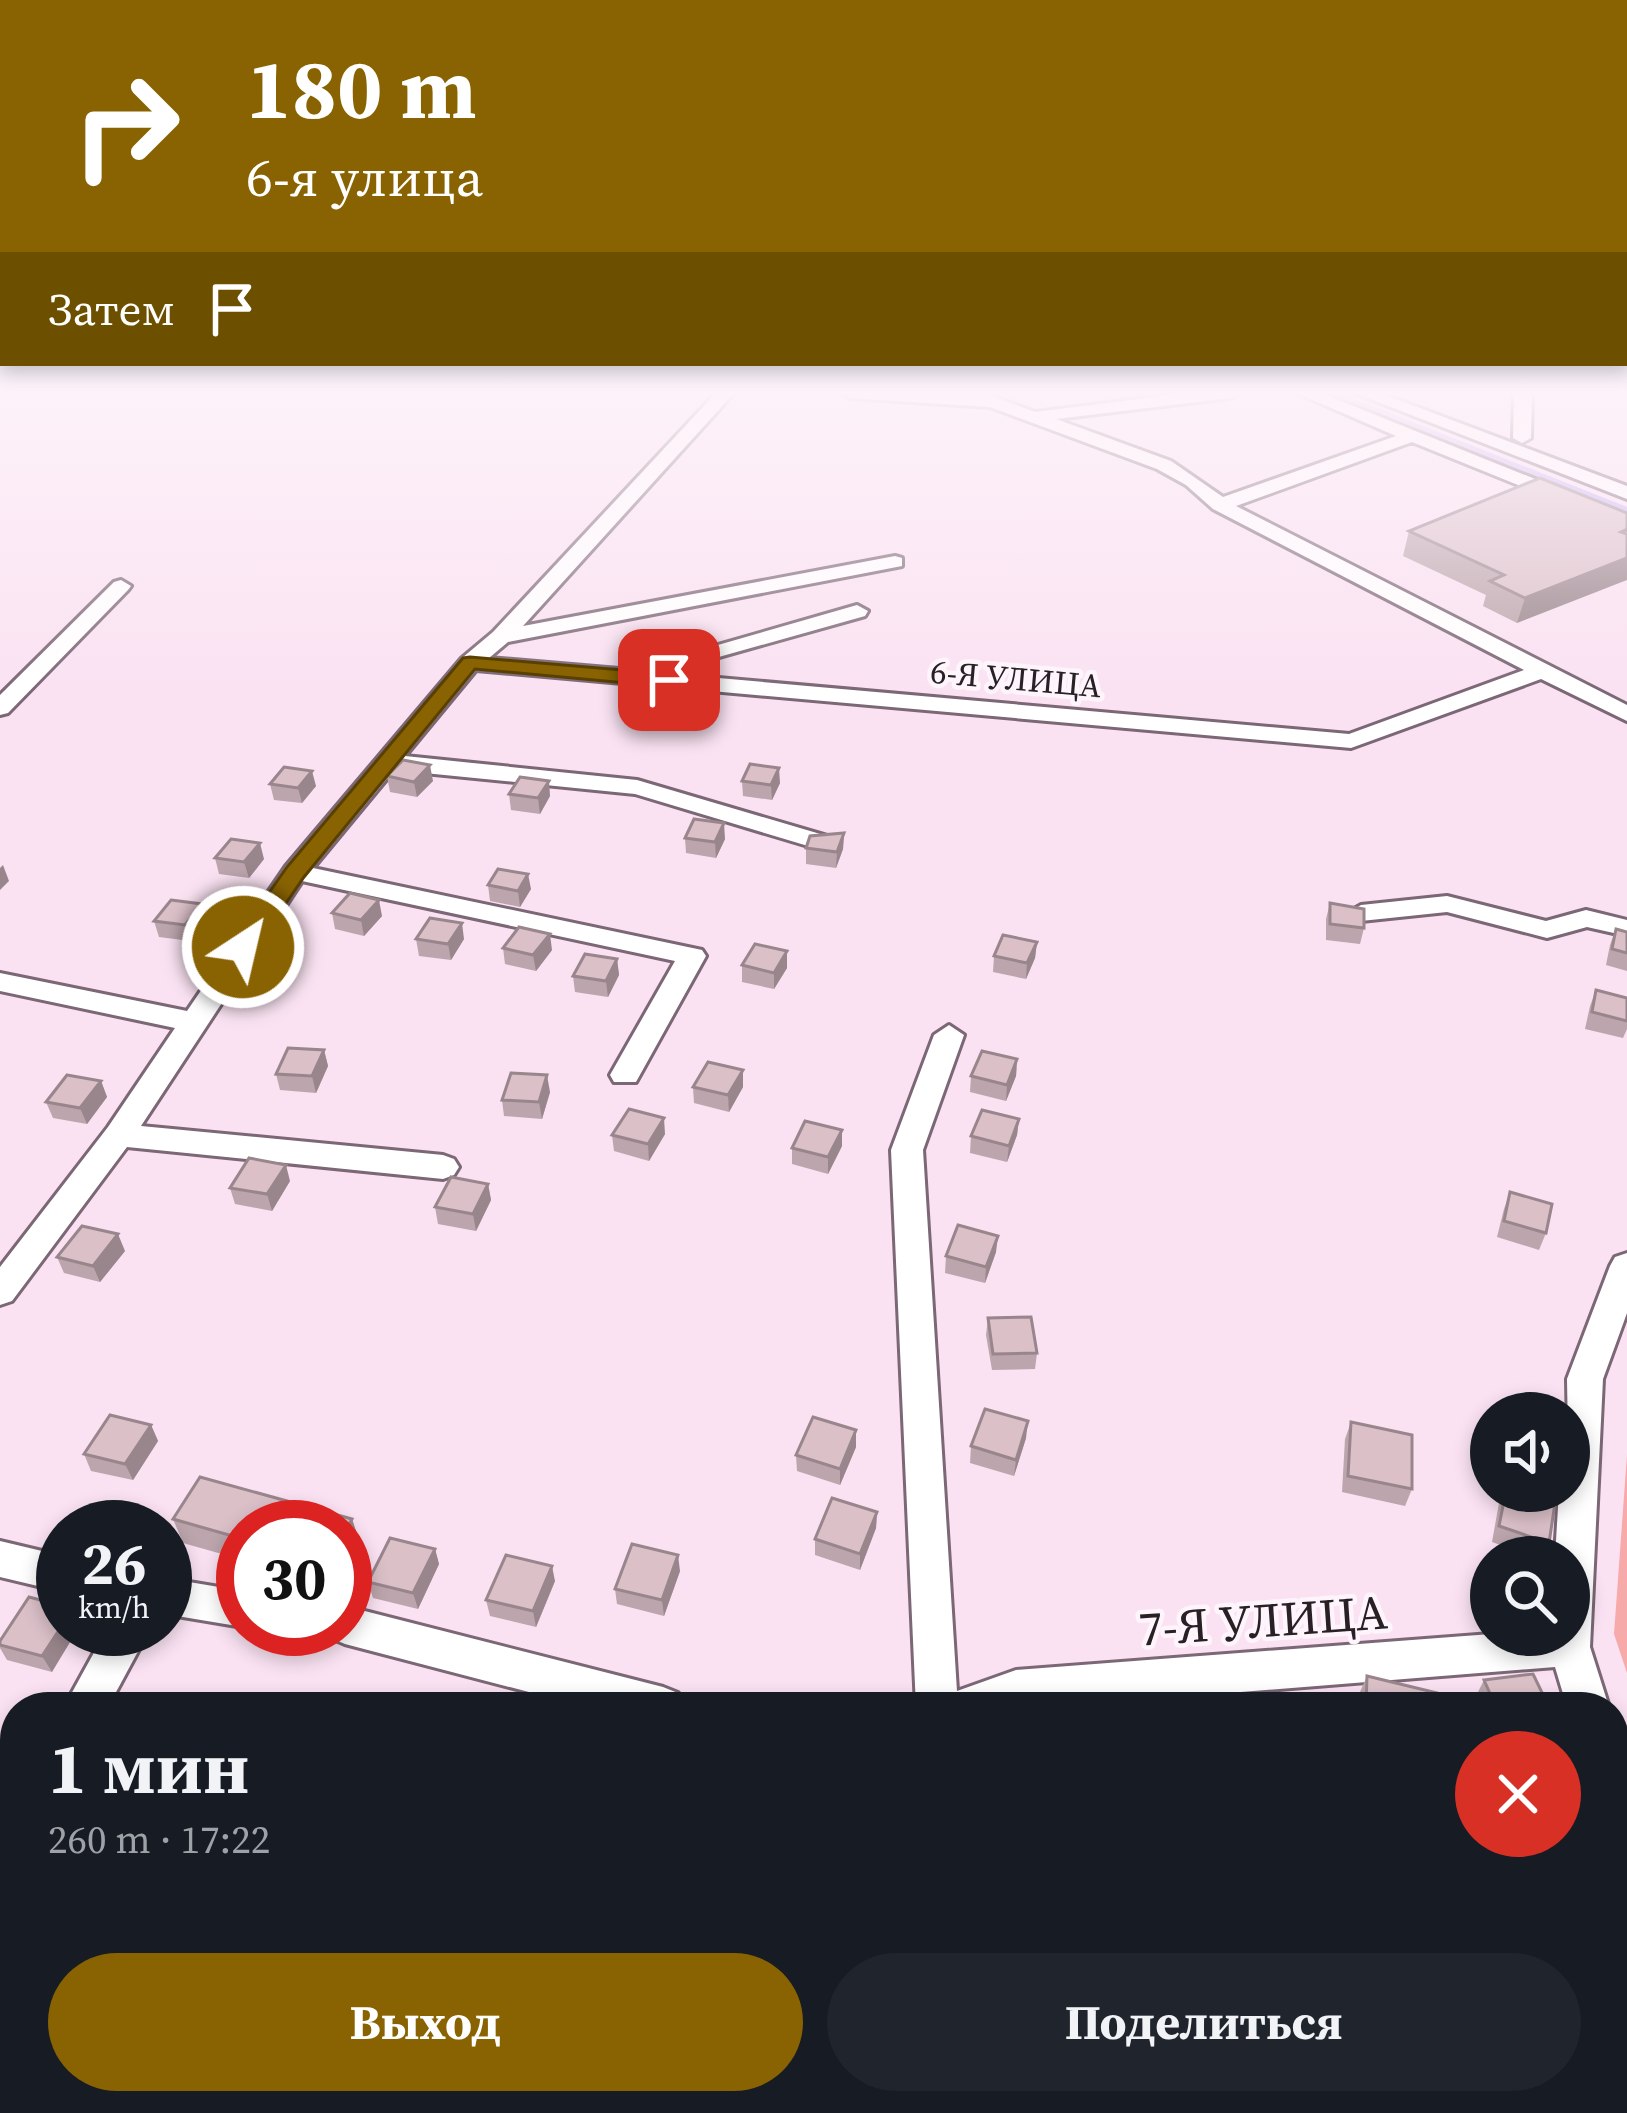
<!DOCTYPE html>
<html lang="ru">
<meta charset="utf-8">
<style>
body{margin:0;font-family:"Source Serif 4",serif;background:#20242c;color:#f1f3f6;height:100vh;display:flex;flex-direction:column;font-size:45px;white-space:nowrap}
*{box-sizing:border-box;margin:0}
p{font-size:39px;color:#9ea1a6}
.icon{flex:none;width:66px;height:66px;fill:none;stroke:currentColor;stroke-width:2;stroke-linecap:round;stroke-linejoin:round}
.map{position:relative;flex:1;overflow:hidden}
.sheet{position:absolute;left:0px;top:1692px;width:1629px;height:423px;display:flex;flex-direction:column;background:#171b24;border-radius:48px 48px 0 0;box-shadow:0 6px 18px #0003}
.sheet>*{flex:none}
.guide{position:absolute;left:0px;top:0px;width:1629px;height:366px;box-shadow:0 6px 18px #0003;background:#896301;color:#fff;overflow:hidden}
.fabs{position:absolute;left:1470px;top:1392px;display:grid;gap:24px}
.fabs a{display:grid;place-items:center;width:120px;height:120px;border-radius:50%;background:#171b24;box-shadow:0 6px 18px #0003;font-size:60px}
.speed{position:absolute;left:36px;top:1500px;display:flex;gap:24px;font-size:60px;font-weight:700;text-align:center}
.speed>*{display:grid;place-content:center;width:156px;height:156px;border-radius:50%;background:#171b24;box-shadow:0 6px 18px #0003;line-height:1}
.speed small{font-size:30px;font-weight:400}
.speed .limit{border:18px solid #d22;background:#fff;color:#111}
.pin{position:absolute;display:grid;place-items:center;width:102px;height:102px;color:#fff;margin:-51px;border-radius:24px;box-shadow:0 6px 18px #0006}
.me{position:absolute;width:132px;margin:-66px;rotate:35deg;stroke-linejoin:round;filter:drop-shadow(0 0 9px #0008)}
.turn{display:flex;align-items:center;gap:42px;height:252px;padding:0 48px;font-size:54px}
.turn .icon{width:156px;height:156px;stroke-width:2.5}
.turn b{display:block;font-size:84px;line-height:102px}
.then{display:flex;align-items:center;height:114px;padding:0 48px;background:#0003;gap:24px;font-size:45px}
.round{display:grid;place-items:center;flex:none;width:126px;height:126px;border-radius:63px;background:#20242c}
.summary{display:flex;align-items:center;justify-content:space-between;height:204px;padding:0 48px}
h1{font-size:72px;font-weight:700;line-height:90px}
.button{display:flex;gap:24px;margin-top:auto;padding:24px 48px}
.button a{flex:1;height:138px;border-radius:72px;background:#896301;color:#fff;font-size:48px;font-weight:700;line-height:138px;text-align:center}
.button a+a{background:#20242c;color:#f1f3f6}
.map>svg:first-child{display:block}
</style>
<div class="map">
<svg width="1627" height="2113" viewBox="0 0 1627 2113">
<rect width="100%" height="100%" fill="#fae2f2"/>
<polygon fill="#f6aaaa" points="1627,1455 1627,1673 1614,1634"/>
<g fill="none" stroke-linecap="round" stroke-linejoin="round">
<polygon fill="#c6b3f7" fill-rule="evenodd" points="1321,393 1340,393 1627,507 1627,518"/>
<defs>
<g id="minor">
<polygon points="716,393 734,393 523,626 895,556 902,558 902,566 508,642 489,658 631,670 857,605 868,611 865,616 662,673 1349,734 1524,670 1213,509 1186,485 1157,469 990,407 851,398 842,393 984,393 1035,412 1187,393 1239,393 1230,398 1056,419 1171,461 1223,497 1396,436 1297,393 1321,393 1627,516 1627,529 1412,442 1236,506 1627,705 1627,721 1541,679 1351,748 476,670 405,756 637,780 827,836 831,841 818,849 635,794 394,770 313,868 702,950 706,956 636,1082 614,1082 610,1075 675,961 302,881 141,1126 443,1155 454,1159 459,1167 454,1175 443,1179 127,1147 12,1301 0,1305 0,1267 108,1127 175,1028 0,991 0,973 187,1011 286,866 462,658 493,632"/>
<polygon points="1355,393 1380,393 1627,486 1627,499"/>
<polygon points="1514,393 1532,393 1531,438 1522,443 1513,438"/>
<polygon points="121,580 131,586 128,590 8,713 0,715 0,695 114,582"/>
<polygon points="1447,896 1546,921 1586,910 1627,920 1627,936 1587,927 1547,938 1447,912 1361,921 1347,913 1361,905"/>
<polygon points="949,1025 964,1035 923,1150 957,1691 1016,1670 1491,1634 1569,1635 1569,1557 1555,1557 1559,1491 1569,1491 1567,1379 1610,1266 1615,1257 1627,1253 1627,1313 1603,1379 1590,1647 1609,1707 1567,1707 1555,1667 1053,1707 916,1707 891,1150 934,1035"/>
<polygon points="0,1541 63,1556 63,1592 0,1577"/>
<polygon points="165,1578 243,1591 243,1627 165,1614"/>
<polygon points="345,1606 663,1687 678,1693 684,1707 586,1707 345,1644 331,1638 326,1629 345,1629"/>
<polygon points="107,1629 150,1629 108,1707 64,1707"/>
<polygon points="1614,1772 1627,1777 1627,1859 1614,1853"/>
<polygon points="15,1810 15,1876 0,1882 0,1817"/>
</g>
</defs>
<use href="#minor" stroke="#7b6775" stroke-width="6"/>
<use href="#minor" fill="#fff" fill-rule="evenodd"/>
</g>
<g fill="#bca5ac">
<polygon points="1627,513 1517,623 1483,606 1486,595 1403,556 1409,531"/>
<polygon points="387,776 433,781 417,797 390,792"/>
<polygon points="742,781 780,783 772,800 743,796"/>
<polygon points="270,784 316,786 302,803 274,800"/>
<polygon points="509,794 550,796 540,814 511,810"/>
<polygon points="844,833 843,849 836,868 806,864 806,848"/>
<polygon points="685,838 725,839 716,858 686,853"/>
<polygon points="215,858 264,859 249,878 219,874"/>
<polygon points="488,885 531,889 520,907 490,901"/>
<polygon points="1330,903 1364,928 1360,944 1326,940 1326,919"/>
<polygon points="332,913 382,916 364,936 335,929"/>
<polygon points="206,920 190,941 159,937 154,921"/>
<polygon points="1616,929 1627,932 1627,971 1606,965 1610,945"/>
<polygon points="416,939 464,939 451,960 419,956"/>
<polygon points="1037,942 1035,958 1026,979 993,972 994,956"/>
<polygon points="503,948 552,950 536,971 505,964"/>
<polygon points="617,959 619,975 608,997 575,992 573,976"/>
<polygon points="742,965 787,968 774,989 742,982"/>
<polygon points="1596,990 1627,998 1627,1029 1623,1038 1585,1029 1590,1006"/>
<polygon points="324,1050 328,1066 316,1093 280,1090 276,1074"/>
<polygon points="1017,1059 1016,1076 1006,1101 970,1092 971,1076"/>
<polygon points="743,1070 743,1087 729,1112 694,1103 693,1087"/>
<polygon points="101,1081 107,1097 87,1124 53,1118 46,1102"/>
<polygon points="550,1092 542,1119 504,1116 502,1100"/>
<polygon points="1019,1119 1017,1135 1007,1162 970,1153 971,1136"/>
<polygon points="665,1134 649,1161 614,1151 612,1135"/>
<polygon points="842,1146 828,1174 792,1164 792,1148"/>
<polygon points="290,1181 272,1211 235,1204 230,1188"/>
<polygon points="488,1184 491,1200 476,1231 438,1224 435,1207"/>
<polygon points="1510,1192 1546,1233 1539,1250 1497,1237 1504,1209"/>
<polygon points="125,1251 100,1282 64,1273 57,1257"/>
<polygon points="996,1252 985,1283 945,1273 946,1256"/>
<polygon points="988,1318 1037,1353 1035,1369 992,1370 986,1335"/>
<polygon points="1351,1422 1412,1489 1405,1506 1342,1492 1345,1439"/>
<polygon points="151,1425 158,1441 133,1480 91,1471 84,1454"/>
<polygon points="1026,1438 1014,1476 970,1463 971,1446"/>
<polygon points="856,1447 840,1485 797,1471 796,1455"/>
<polygon points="200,1477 352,1519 360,1543 345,1569 345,1527 243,1527 243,1560 183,1543 173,1519"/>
<polygon points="1504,1491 1519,1491 1549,1543 1542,1557 1534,1557 1492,1542 1499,1503"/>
<polygon points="877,1512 876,1528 860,1570 815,1555 815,1539"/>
<polygon points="435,1549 439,1564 418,1609 373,1598 368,1582"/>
<polygon points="680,1571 664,1616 617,1604 615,1589"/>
<polygon points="555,1581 536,1627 490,1616 486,1600"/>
<polygon points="63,1606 52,1672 7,1660 0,1648 0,1641"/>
<polygon points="1367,1676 1437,1707 1360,1707 1360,1692"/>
<polygon points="1484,1680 1549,1707 1481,1707 1476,1696"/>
<polygon points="344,2100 430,2100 425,2113 384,2113 345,2103"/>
<polygon points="887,2100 1161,2100 1017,2113 888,2113"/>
<polygon points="1369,2100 1443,2100 1448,2113 1373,2113"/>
<polygon points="1515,2100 1614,2100 1616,2113 1515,2113"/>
</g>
<g fill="#99868c">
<polygon points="1627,558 1627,580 1517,623 1525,598"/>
<polygon points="430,765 433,781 417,797 414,782"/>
<polygon points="779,768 780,783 772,800 771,785"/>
<polygon points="312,771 316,786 302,803 298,788"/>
<polygon points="549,781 550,796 540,814 538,798"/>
<polygon points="724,823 725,839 716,858 715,842"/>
<polygon points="844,833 843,849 836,868 837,852"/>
<polygon points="260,843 264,859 249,878 244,862"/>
<polygon points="3,865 9,881 0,890 0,868"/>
<polygon points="528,874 531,889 520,907 518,891"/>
<polygon points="379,900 382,916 364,936 361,920"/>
<polygon points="202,904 206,920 190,941 185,925"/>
<polygon points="462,923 464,939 451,960 448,944"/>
<polygon points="550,934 552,950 536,971 533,955"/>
<polygon points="1037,942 1035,958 1026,979 1027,963"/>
<polygon points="787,951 787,968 774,989 774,973"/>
<polygon points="617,959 619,975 608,997 606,981"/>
<polygon points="324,1050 328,1066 316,1093 312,1076"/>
<polygon points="1017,1059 1016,1076 1006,1101 1007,1085"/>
<polygon points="743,1070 743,1087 729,1112 728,1095"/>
<polygon points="547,1075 550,1092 542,1119 539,1102"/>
<polygon points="101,1081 107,1097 87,1124 80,1108"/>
<polygon points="664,1118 665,1134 649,1161 648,1144"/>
<polygon points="1019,1119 1017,1135 1007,1162 1009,1146"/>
<polygon points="842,1130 842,1146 828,1174 828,1157"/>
<polygon points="286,1165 290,1181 272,1211 267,1194"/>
<polygon points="488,1184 491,1200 476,1231 473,1214"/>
<polygon points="118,1234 125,1251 100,1282 93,1266"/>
<polygon points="998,1236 996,1252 985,1283 986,1267"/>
<polygon points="1028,1421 1026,1438 1014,1476 1016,1460"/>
<polygon points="151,1425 158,1441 133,1480 125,1464"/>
<polygon points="856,1430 856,1447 840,1485 840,1469"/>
<polygon points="877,1512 876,1528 860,1570 860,1554"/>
<polygon points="352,1519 360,1543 345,1569 345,1531"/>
<polygon points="435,1549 439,1564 418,1609 413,1593"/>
<polygon points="678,1555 680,1571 664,1616 662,1600"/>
<polygon points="552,1566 555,1581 536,1627 533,1611"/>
<polygon points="63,1624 63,1629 78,1629 52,1672 42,1656"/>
<polygon points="412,2100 430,2100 425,2113 418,2113"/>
</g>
<g fill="#dbc0c8" stroke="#99868c" stroke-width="3">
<polygon points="1540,478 1627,513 1627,529 1621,532 1627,534 1627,558 1525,598 1490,581 1504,575 1409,531"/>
<polygon points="403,760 430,765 414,782 387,776"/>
<polygon points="750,764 779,768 771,785 742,781"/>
<polygon points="284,767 312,771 298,788 270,784"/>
<polygon points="520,777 549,781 538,798 509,794"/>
<polygon points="694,819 724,823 715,842 685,838"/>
<polygon points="844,833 837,852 806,848 810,836"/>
<polygon points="231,839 260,843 244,862 215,858"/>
<polygon points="498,869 528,874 518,891 488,885"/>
<polygon points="350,893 379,900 361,920 332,913"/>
<polygon points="171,900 202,904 185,925 154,921"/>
<polygon points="1330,903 1364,909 1364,928 1330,924"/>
<polygon points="430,918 462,923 448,944 416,939"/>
<polygon points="519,927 550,934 533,955 503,948"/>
<polygon points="1616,929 1627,932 1627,953 1612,949"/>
<polygon points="1003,935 1037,942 1027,963 994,956"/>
<polygon points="755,944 787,951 774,973 742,965"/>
<polygon points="585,954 617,959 606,981 573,976"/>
<polygon points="1596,990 1627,998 1627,1021 1592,1012"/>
<polygon points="288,1048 324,1050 312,1076 276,1074"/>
<polygon points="982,1051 1017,1059 1007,1085 971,1076"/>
<polygon points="708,1062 743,1070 728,1095 693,1087"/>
<polygon points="511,1073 547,1075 539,1102 502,1100"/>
<polygon points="67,1075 101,1081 80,1108 46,1102"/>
<polygon points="629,1109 664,1118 648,1144 612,1135"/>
<polygon points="982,1110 1019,1119 1009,1146 971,1136"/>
<polygon points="805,1121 842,1130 828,1157 792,1148"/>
<polygon points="249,1158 286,1165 267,1194 230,1188"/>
<polygon points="451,1177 488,1184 473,1214 435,1207"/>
<polygon points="1510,1192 1552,1204 1546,1233 1504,1221"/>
<polygon points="958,1225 998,1236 986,1267 946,1256"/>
<polygon points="82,1226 118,1234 93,1266 57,1257"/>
<polygon points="1031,1317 1037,1353 993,1354 988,1318"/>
<polygon points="985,1409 1028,1421 1016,1460 971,1446"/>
<polygon points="110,1415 151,1425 125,1464 84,1454"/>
<polygon points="813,1417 856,1430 840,1469 796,1455"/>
<polygon points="1351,1422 1412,1435 1412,1489 1348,1476"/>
<polygon points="200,1477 352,1519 345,1531 345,1527 243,1527 243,1539 173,1519"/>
<polygon points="1506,1491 1519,1491 1555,1503 1549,1543 1499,1526"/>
<polygon points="832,1498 877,1512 860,1554 815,1539"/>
<polygon points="390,1538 435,1549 413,1593 368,1582"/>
<polygon points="632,1544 678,1555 662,1600 615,1589"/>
<polygon points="506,1555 552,1566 533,1611 486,1600"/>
<polygon points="29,1597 63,1606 63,1624 42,1656 0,1645 0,1641"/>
<polygon points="1533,1674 1549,1707 1496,1707 1484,1680"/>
<polygon points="1367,1676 1437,1693 1437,1707 1366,1707"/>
<polygon points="1614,2087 1616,2113 1588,2113 1542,2100 1614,2100"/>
<polygon points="1381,2100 1443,2100 1448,2113 1386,2113"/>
</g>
<linearGradient id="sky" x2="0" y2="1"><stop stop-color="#9ab4ee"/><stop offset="0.57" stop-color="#fdf2f9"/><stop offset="1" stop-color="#fdf2f9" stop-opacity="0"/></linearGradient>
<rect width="1627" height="689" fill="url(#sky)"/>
<polygon fill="#896301" stroke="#594001" stroke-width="3" points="470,657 669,674 680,680 669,687 475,669 304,877 252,953 234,953 231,947 287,867 463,658"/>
<g text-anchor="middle" stroke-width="9" stroke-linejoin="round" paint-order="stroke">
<g font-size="33" fill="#282025" stroke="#fef4fb">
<text transform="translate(1016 678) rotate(5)" y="12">6-Я УЛИЦА</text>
</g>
<g font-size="48" fill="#282025" stroke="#fef4fb">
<text transform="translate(1263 1620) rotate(-4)" y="17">7-Я УЛИЦА</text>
</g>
</g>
</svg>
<div class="fabs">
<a><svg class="icon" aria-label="sound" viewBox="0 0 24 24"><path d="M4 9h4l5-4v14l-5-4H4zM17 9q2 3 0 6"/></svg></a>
<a><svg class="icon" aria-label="search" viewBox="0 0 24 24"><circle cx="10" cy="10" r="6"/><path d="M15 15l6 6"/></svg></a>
</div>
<div class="speed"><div>26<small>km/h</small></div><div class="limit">30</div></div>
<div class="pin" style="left:669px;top:680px;background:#d93025"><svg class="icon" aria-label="arrive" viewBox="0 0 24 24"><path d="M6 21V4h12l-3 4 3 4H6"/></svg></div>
<svg class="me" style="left:243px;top:947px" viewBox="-20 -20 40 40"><circle r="17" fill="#896301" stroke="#fff" stroke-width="3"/><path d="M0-11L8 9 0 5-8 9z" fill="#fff"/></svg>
<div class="guide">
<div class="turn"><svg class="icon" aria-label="right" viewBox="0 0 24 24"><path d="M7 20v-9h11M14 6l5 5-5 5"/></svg><div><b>180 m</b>6-я улица</div></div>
<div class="then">Затем<svg class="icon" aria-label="arrive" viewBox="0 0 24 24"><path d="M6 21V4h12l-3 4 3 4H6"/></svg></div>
</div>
<section class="sheet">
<div class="summary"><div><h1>1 мин</h1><p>260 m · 17:22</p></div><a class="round" style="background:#d93025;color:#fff"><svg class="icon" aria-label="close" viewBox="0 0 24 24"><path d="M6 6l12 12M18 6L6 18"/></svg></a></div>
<div class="button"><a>Выход</a><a>Поделиться</a></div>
</section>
</div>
